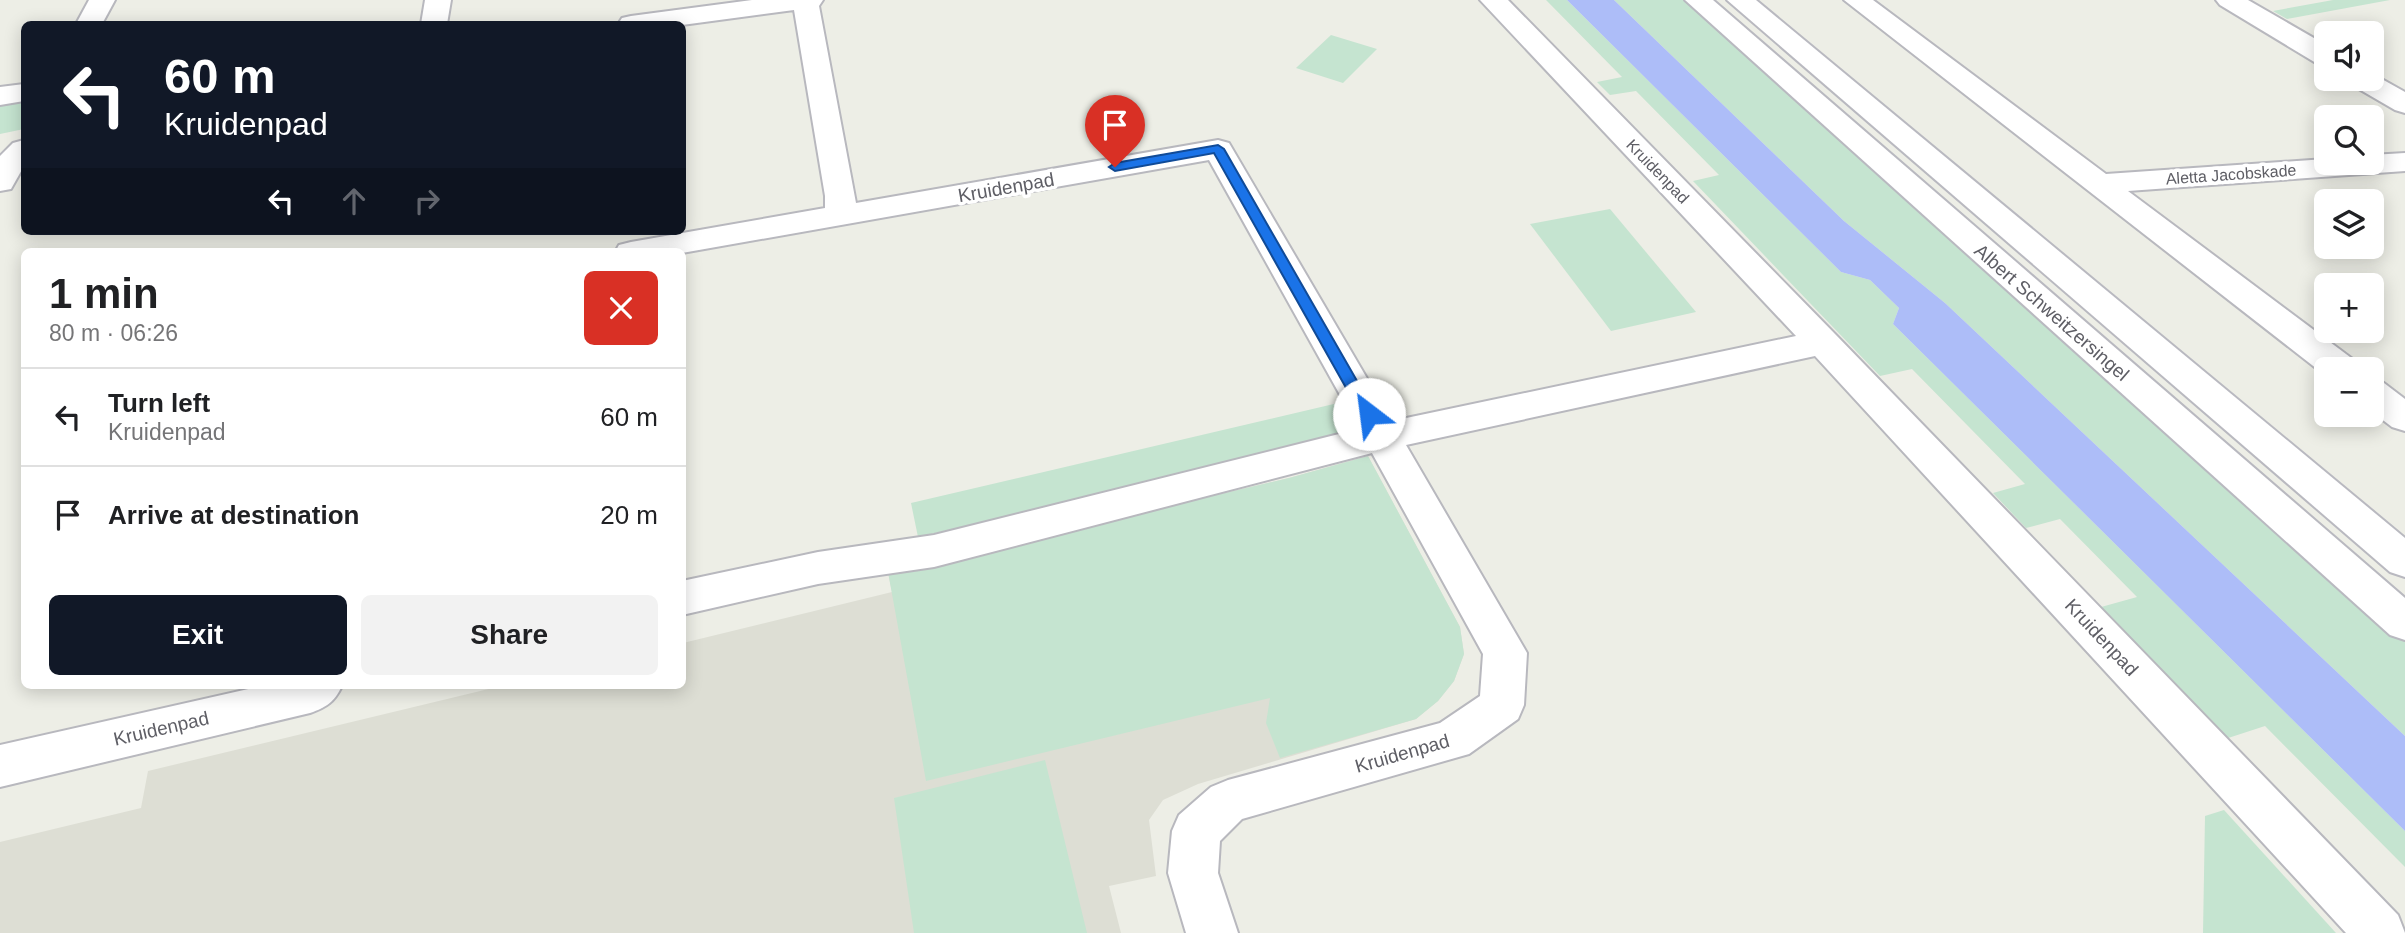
<!DOCTYPE html>
<meta charset="utf-8">
<style>
body{margin:0;font-family:Helvetica,sans-serif;background:#f2f2f2;color:#202124;height:100vh;display:flex;flex-direction:column;font-size:26px;white-space:nowrap}
*{box-sizing:border-box;margin:0}
p{font-size:23px;color:#757577}
.icon{flex:none;width:38px;height:38px;fill:none;stroke:currentColor;stroke-width:2;stroke-linecap:round;stroke-linejoin:round}
.map{position:relative;flex:1;overflow:hidden}
.details{position:absolute;left:21px;top:248px;width:665px;height:441px;display:flex;flex-direction:column;background:#fff;border-radius:10px;box-shadow:0 4px 18px #0003}
.details>*{flex:none}
.banner{position:absolute;left:21px;top:21px;width:665px;height:214px;border-radius:10px;box-shadow:0 4px 18px #0003;background:#111827;color:#fff;overflow:hidden}
.controls{position:absolute;left:2314px;top:21px;display:grid;gap:14px}
.controls a{display:grid;place-items:center;width:70px;height:70px;border-radius:10px;background:#fff;box-shadow:0 4px 18px #0003;font-size:35px}
.pin{position:absolute;display:grid;place-items:center;width:60px;height:60px;color:#fff;margin:-72px -30px;border-radius:50% 50% 50% 0;rotate:-45deg;box-shadow:0 0 7px #0007}
.pin .icon{rotate:45deg}
.me{position:absolute;width:77px;margin:-38px;rotate:330deg;stroke-linejoin:round;filter:drop-shadow(0 0 5px #0008)}
.turn{display:flex;align-items:center;gap:24px;height:147px;padding:0 28px;font-size:32px}
.turn .icon{width:91px;height:91px;stroke-width:2.5}
.turn b{display:block;font-size:49px;line-height:60px}
.lanes{display:flex;align-items:center;height:66px;padding:0 28px;background:#0003;justify-content:center;gap:35px;direction:ltr}
.lanes .off{opacity:.35}
.round{display:grid;place-items:center;flex:none;width:74px;height:74px;border-radius:10px;background:#f2f2f2}
.overview{display:flex;align-items:center;justify-content:space-between;height:119px;padding:0 28px}
h1{font-size:42px;font-weight:700;line-height:52px}
.primary-button{display:flex;gap:14px;margin-top:auto;padding:14px 28px}
.primary-button a{flex:1;height:80px;border-radius:10px;background:#111827;color:#fff;font-size:28px;font-weight:700;line-height:80px;text-align:center}
.primary-button a+a{background:#f2f2f2;color:#202124}
ul{padding:0;list-style:none}
li{display:flex;align-items:center;gap:21px;height:98px;padding:0 28px;border-top:2px solid #e0e0e0}
li div{flex:1}
li b{display:block;font-size:26px}
li em{font-style:normal}
.map>svg:first-child{display:block}
</style>
<div class="map">
<svg width="2405" height="933" viewBox="0 0 2405 933">
<rect width="100%" height="100%" fill="#edeee6"/>
<polygon fill="#ddded4" points="1368,456 1460,627 1464,654 1454,681 1438,701 1416,719 1198,784 1163,800 1149,820 1156,876 1109,886 1121,933 0,933 0,842 141,808 148,771 501,686 682,686 683,643 892,592 888,572 1289,478"/>
<g fill="#c5e4d0">
<polygon points="1546,0 1567,0 1841,272 1870,280 1899,308 1893,324 2405,831 2405,867 2265,726 2219,741 2094,609 2137,597 2060,519 2026,528 1993,493 2025,484 1912,369 1880,376 1693,181 1719,175 1636,91 1610,95 1597,82 1622,77"/>
<polygon points="1614,0 1684,0 2405,637 2405,736 1945,303 1844,221"/>
<polygon points="2333,0 2390,0 2287,19 2273,11"/>
<polygon points="1331,35 1377,49 1343,83 1296,68"/>
<polygon points="24,102 24,129 0,134 0,104"/>
<polygon points="1610,209 1696,312 1611,331 1530,224"/>
<polygon points="1338,403 1355,434 918,537 911,503"/>
<polygon points="1368,456 1460,627 1464,654 1454,681 1438,701 1416,719 1280,758 1266,723 1270,698 926,781 888,572 1289,478"/>
<polygon points="1045,760 1087,933 914,933 894,798"/>
<polygon points="2224,810 2336,933 2203,933 2205,816"/>
</g>
<polygon fill="#adbdf8" points="1567,0 1614,0 1844,221 1945,303 2405,736 2405,831 1893,324 1899,308 1870,280 1841,272"/>
<g fill="none" stroke-linecap="round" stroke-linejoin="round">
<defs>
<g id="street">
<polygon points="89,0 115,0 102,24 76,24"/>
<polygon points="425,0 451,0 447,24 421,24"/>
<polygon points="752,0 823,0 819,6 856,203 1218,140 1229,143 1392,421 1796,336 1480,0 1508,0 1835,334 2398,915 2405,933 2346,933 1815,356 1406,445 1527,653 1524,705 1518,719 1469,754 1242,819 1220,841 1218,873 1238,933 1186,933 1168,873 1172,831 1179,815 1211,787 1228,780 1440,723 1480,696 1483,654 1372,453 934,567 818,584 682,615 682,581 818,552 934,535 1359,429 1209,160 682,253 615,252 619,245 631,242 825,208 825,196 794,10 682,25 618,24 622,18 631,16"/>
<polygon points="1844,0 1873,0 2106,174 2326,159 2326,163 2371,163 2371,155 2405,153 2405,171 2128,191 2354,360 2359,369 2326,369 2326,376"/>
<polygon points="2216,0 2248,0 2326,45 2326,65 2316,63 2220,5"/>
<polygon points="2371,73 2405,92 2405,113 2395,110 2352,85 2348,79 2371,79"/>
<polygon points="24,84 24,101 0,105 0,87"/>
<polygon points="24,140 24,166 11,189 0,191 0,156 13,143"/>
<polygon points="2371,379 2384,383 2405,399 2405,431 2392,427 2371,411"/>
<path d="M262,686H342C334,702 327,707 310,713L0,787V745Z"/>
</g>
<g id="secondary">
<polygon points="1685,0 1713,0 2405,598 2405,640 2390,635"/>
<polygon points="1727,0 1756,0 2405,538 2405,577 2390,572"/>
</g>
</defs>
<use href="#street" stroke="#b8b8be" stroke-width="4"/>
<use href="#secondary" stroke="#b9b9c0" stroke-width="4"/>
<use href="#street" fill="#fff" fill-rule="evenodd"/>
<use href="#secondary" fill="#fff" fill-rule="evenodd"/>
</g>
<polygon fill="#1a73e8" stroke="#114b97" stroke-width="2" points="1218,145 1224,149 1376,414 1374,418 1363,418 1214,153 1115,171 1109,167 1115,163"/>
<g text-anchor="middle" stroke-width="7" stroke-linejoin="round" paint-order="stroke">
<g font-size="16" fill="#5e5e65" stroke="#fff">
<text transform="translate(1658 171) rotate(46)" y="6">Kruidenpad</text>
<text transform="translate(2231 174) rotate(-4)" y="6">Aletta Jacobskade</text>
</g>
<g font-size="19" fill="#5e5e65" stroke="#fff">
<text transform="translate(1006 187) rotate(-10)" y="7">Kruidenpad</text>
<text transform="translate(2052 312) rotate(41)" y="7">Albert Schweitzersingel</text>
<text transform="translate(2102 637) rotate(47)" y="7">Kruidenpad</text>
<text transform="translate(161 728) rotate(-13)" y="7">Kruidenpad</text>
<text transform="translate(1402 753) rotate(-16)" y="7">Kruidenpad</text>
</g>
</g>
</svg>
<div class="controls">
<a><svg class="icon" aria-label="sound" viewBox="0 0 24 24"><path d="M4 9h4l5-4v14l-5-4H4zM17 9q2 3 0 6"/></svg></a>
<a><svg class="icon" aria-label="search" viewBox="0 0 24 24"><circle cx="10" cy="10" r="6"/><path d="M15 15l6 6"/></svg></a>
<a><svg class="icon" aria-label="layers" viewBox="0 0 24 24"><path d="M12 4l9 5-9 5-9-5zM3 14l9 5 9-5"/></svg></a>
<a>+</a>
<a>−</a>
</div>
<div class="pin" style="left:1115px;top:167px;background:#d93025"><svg class="icon" aria-label="arrive" viewBox="0 0 24 24"><path d="M6 21V4h12l-3 4 3 4H6"/></svg></div>
<svg class="me" style="left:1369px;top:414px" viewBox="-20 -20 40 40"><circle r="19" fill="#fff"/><path d="M0-13L10 11 0 6-10 11z" fill="#1a73e8"/></svg>
<div class="banner">
<div class="turn"><svg class="icon" aria-label="left" viewBox="0 0 24 24"><path d="M17 20v-9H6M10 6l-5 5 5 5"/></svg><div><b>60 m</b>Kruidenpad</div></div>
<div class="lanes"><svg class="icon" aria-label="left" viewBox="0 0 24 24"><path d="M17 20v-9H6M10 6l-5 5 5 5"/></svg><svg class="icon off" aria-label="ahead" viewBox="0 0 24 24"><path d="M12 20V5M6 11l6-6 6 6"/></svg><svg class="icon off" aria-label="right" viewBox="0 0 24 24"><path d="M7 20v-9h11M14 6l5 5-5 5"/></svg></div>
</div>
<section class="details">
<div class="overview"><div><h1>1 min</h1><p>80 m · 06:26</p></div><a class="round" style="background:#d93025;color:#fff"><svg class="icon" aria-label="close" viewBox="0 0 24 24"><path d="M6 6l12 12M18 6L6 18"/></svg></a></div>
<ul>
<li><svg class="icon" aria-label="left" viewBox="0 0 24 24"><path d="M17 20v-9H6M10 6l-5 5 5 5"/></svg><div><b>Turn left</b><p>Kruidenpad</p></div><em>60 m</em></li>
<li><svg class="icon" aria-label="arrive" viewBox="0 0 24 24"><path d="M6 21V4h12l-3 4 3 4H6"/></svg><div><b>Arrive at destination</b></div><em>20 m</em></li>
</ul>
<div class="primary-button"><a>Exit</a><a>Share</a></div>
</section>
</div>
